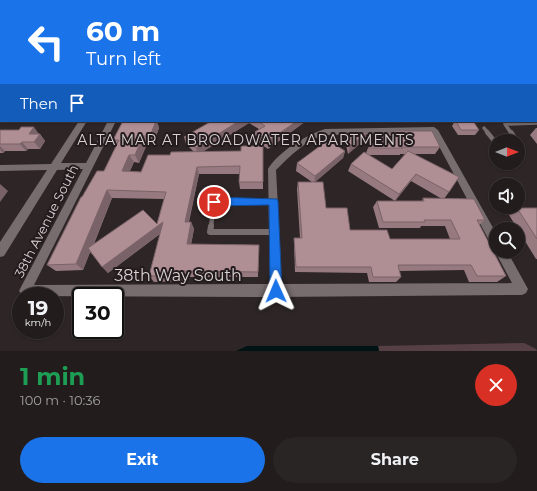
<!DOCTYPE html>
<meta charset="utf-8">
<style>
body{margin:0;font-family:Montserrat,sans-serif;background:#2a2525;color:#f1f3f6;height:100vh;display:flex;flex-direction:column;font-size:15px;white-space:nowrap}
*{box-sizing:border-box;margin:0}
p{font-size:13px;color:#a2a1a3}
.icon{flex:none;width:22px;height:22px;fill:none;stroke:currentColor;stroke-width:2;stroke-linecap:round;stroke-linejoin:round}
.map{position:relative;height:351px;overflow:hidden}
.side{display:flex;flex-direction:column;background:#221c1c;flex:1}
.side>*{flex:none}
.banner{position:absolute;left:0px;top:0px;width:537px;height:122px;box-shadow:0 1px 3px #0004,0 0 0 1px #3f3a3b;background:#1a73e8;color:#fff;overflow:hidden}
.needle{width:26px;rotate:90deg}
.fabs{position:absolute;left:489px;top:134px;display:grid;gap:8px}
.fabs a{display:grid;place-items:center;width:36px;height:36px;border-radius:50%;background:#221c1c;box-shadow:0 1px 3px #0004,0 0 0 1px #3f3a3b;font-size:20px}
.speed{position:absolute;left:12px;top:287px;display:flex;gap:8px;font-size:20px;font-weight:700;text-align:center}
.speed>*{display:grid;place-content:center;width:52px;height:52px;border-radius:50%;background:#221c1c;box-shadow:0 1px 3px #0004,0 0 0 1px #3f3a3b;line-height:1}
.speed small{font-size:10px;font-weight:400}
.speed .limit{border:2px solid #111;border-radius:6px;background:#fff;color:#111}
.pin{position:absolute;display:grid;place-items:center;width:34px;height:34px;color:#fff;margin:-17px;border:2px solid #fff;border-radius:50%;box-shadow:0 1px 4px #0007}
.me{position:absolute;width:44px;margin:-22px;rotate:359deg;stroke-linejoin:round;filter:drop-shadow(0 0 3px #0008)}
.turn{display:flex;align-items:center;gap:14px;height:84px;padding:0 20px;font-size:18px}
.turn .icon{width:52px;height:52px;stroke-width:2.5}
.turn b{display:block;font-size:28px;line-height:34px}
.then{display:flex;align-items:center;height:38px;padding:0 20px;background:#0003;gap:8px;font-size:15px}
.round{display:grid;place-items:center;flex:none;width:42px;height:42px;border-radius:21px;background:#2a2525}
.summary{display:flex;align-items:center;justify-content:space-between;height:68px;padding:0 20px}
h1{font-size:24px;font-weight:700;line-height:30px;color:#1e9e55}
.cta{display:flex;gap:8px;margin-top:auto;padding:8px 20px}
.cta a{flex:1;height:46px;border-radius:24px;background:#1a73e8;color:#fff;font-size:16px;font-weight:700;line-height:46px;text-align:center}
.cta a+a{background:#2a2525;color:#f1f3f6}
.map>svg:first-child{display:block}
</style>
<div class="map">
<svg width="537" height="351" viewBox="0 0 537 351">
<rect width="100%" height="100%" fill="#2d2526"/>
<polygon fill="#564045" points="524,343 536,349 537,351 379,351 378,346"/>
<polygon fill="#001314" points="247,346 378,346 379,351 236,351"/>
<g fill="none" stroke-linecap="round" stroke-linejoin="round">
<g stroke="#776d6f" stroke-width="3.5">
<polyline points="484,128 488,133"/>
<polyline points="511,133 505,124 537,123"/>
</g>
<g stroke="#776d6f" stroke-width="4.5">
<polyline points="487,132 496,143"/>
<polyline points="511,132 517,141"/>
<polyline points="518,142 520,146 518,146"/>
<polyline points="211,227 214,202 274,201"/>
</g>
<polyline stroke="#776d6f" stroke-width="6" points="211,226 210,232 274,232"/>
<g fill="#776d6f" fill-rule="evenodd">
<rect x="0" y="89" width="1" height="4"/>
<rect x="536" y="99" width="1" height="5"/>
<path d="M79,121H87L61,163H86L108,121H116L34,285L270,284L268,169C278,152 306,135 325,129L434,127L438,130L496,233V248L492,246L432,133L325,135C306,140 290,156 276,170L282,284L512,283L497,255L496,251V250L507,251L528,289L526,293L522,295L276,297L23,296L19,291L21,287L83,169L57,170L4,256L0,257V242L47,170L0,171V165L51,164Z"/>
</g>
</g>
<g fill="#967a7f" fill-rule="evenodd">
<rect x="0" y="60" width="1" height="24"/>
<path d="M123,121H157L159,128L153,144H147L139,163L134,162L130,171L141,172L170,155L194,152L186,144L184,137L212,121H306L268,149L255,140V132L259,129L249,123L203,151H241L263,146V189H240L239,182V174H199L189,222H191L194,229L191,244L259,245L258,277H186L185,281L154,282L149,276L160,234L108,273L90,252L83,270L56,271L47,265L82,197L104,171L116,146L113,140ZM112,198L164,199L157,224L94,244Z"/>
<polygon points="455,121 479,130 475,135 458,135 452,126"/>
<polygon points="536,128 537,128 537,144 530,135"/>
<polygon points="0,130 19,130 40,134 45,141 40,149 28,149 26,151 5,151 3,153 0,153"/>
<path d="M395,131L440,147L435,154H415L449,192L444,199L485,220L479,225L506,276L497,282H469L464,270L399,271L401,277L396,282H369L367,273L295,272L294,244V238H300L297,189L298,182H312L296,171L297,163L345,151L343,158L315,182L326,208L350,230L390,239H450L445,226H421L420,228H379L373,207L377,201H422L423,198L442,199L411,181L395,201L348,171L351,164L366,153L368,148L394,133ZM400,154H405L392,169L369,155H400Z"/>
<polygon points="347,133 367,133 364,140 348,154 345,140"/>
<polygon points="517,208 537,208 537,259 536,259 509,215"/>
</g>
<g fill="#7a6368">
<polygon points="156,121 157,121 159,128 153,144 150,136"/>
<polygon points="239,121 249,121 249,123 198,155 196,148"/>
<polygon points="297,121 306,121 268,149 268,141"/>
<polygon points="34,127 39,134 29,134"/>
<polygon points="367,133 364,140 348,154 350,146"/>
<polygon points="40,134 45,141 40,149 34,142"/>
<polygon points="143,136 147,144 139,163 135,155"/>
<polygon points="22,142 28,149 26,151 20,144"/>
<polygon points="0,146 5,151 3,153 0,150"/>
<polygon points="345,151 343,158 314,183 315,176"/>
<polygon points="129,155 134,162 126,179 122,171"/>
<polygon points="197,167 199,174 187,229 185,222"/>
<polygon points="416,174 411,181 395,201 399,194"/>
<polygon points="0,184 8,191 0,202"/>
<polygon points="107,190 112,198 83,270 76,264"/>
<polygon points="163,222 166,229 108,273 102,267"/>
<polygon points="191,222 194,229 190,251 187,244"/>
<polygon points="182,271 186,277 185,281 182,275"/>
</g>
<g fill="#af8e94" stroke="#7a6368">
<rect x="0" y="60" width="1" height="17"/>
<polygon points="123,121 156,121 150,136 143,136 135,155 129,155 122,171 141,172 148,155 170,155 171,152 241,151 241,146 263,146 263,182 239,182 240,166 197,167 185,222 191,222 187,244 259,245 258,272 182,271 182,275 149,276 163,222 102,267 88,248 143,210 157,224 166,192 107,190 76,264 47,265 81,197 82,197 97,171 104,171 119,140 113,140"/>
<polygon points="212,121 239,121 196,148 184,137"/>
<polygon points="258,121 297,121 268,141 255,132 265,126"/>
<polygon points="456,121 473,121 479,130 461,130"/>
<polygon points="21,127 34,127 29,134 40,134 34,142 22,142 20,144 0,144 0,130 19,130"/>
<polygon points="395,131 432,131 440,147 401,147 403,148 368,148 384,133 395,133"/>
<polygon points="347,133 367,133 350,146"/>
<polygon points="328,140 345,151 315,176 297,163"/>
<polygon points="408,151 459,177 449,192 416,174 399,194 351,164 364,152 392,169"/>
<polygon points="298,182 323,182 326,208 347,208 350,230 387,230 390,239 460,239 451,220 424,220 425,222 383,222 377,201 424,201 423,198 474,199 485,220 477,220 506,276 477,276 471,265 398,265 401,277 373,277 371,267 296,267 294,238 302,238"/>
<polygon points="517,208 537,208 537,239"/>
</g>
<linearGradient id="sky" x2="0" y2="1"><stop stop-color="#191415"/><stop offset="0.55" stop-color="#464652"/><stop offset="1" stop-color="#464652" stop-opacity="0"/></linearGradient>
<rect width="537" height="109" fill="url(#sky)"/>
<polygon fill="#1a73e8" stroke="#114b97" points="214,197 277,199 278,201 282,291 280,295 276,297 271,295 270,291 269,205 214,206 211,204 210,202 211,199"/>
<g text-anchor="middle" stroke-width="4" stroke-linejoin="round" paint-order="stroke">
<g font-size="13" fill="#d8d2d3" stroke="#231b1d">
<text transform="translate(46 221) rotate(-63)" y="5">38th Avenue South</text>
</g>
<g font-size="14" letter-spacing="1" fill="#d8d2d3" stroke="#231b1d">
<text x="246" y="145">ALTA MAR AT BROADWATER APARTMENTS</text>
</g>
<g font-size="16" fill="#d8d2d3" stroke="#231b1d">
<text x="178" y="281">38th Way South</text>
</g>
</g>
</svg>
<div class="fabs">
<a><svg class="needle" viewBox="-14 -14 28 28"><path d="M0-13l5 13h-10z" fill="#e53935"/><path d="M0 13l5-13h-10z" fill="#a2a1a3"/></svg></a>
<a><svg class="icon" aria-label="sound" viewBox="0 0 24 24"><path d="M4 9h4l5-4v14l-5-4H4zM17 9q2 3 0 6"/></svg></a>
<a><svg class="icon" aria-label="search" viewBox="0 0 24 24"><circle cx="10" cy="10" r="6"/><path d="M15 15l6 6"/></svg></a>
</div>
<div class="speed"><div>19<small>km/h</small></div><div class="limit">30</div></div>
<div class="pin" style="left:214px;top:202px;background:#d93025"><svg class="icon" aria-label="arrive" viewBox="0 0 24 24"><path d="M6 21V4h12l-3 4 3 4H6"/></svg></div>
<svg class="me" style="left:276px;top:291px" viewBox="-20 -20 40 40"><path d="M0-17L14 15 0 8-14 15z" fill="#1a73e8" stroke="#fff" stroke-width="4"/></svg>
<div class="banner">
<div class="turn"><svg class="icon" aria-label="left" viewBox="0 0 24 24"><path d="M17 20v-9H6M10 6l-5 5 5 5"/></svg><div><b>60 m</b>Turn left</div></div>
<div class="then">Then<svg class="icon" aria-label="arrive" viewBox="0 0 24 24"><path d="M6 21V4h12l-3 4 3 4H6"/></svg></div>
</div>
</div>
<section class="side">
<div class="summary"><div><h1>1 min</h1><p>100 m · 10:36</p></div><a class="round" style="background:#d93025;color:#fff"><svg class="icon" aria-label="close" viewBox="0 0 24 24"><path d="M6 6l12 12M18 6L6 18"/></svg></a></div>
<div class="cta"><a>Exit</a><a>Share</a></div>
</section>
